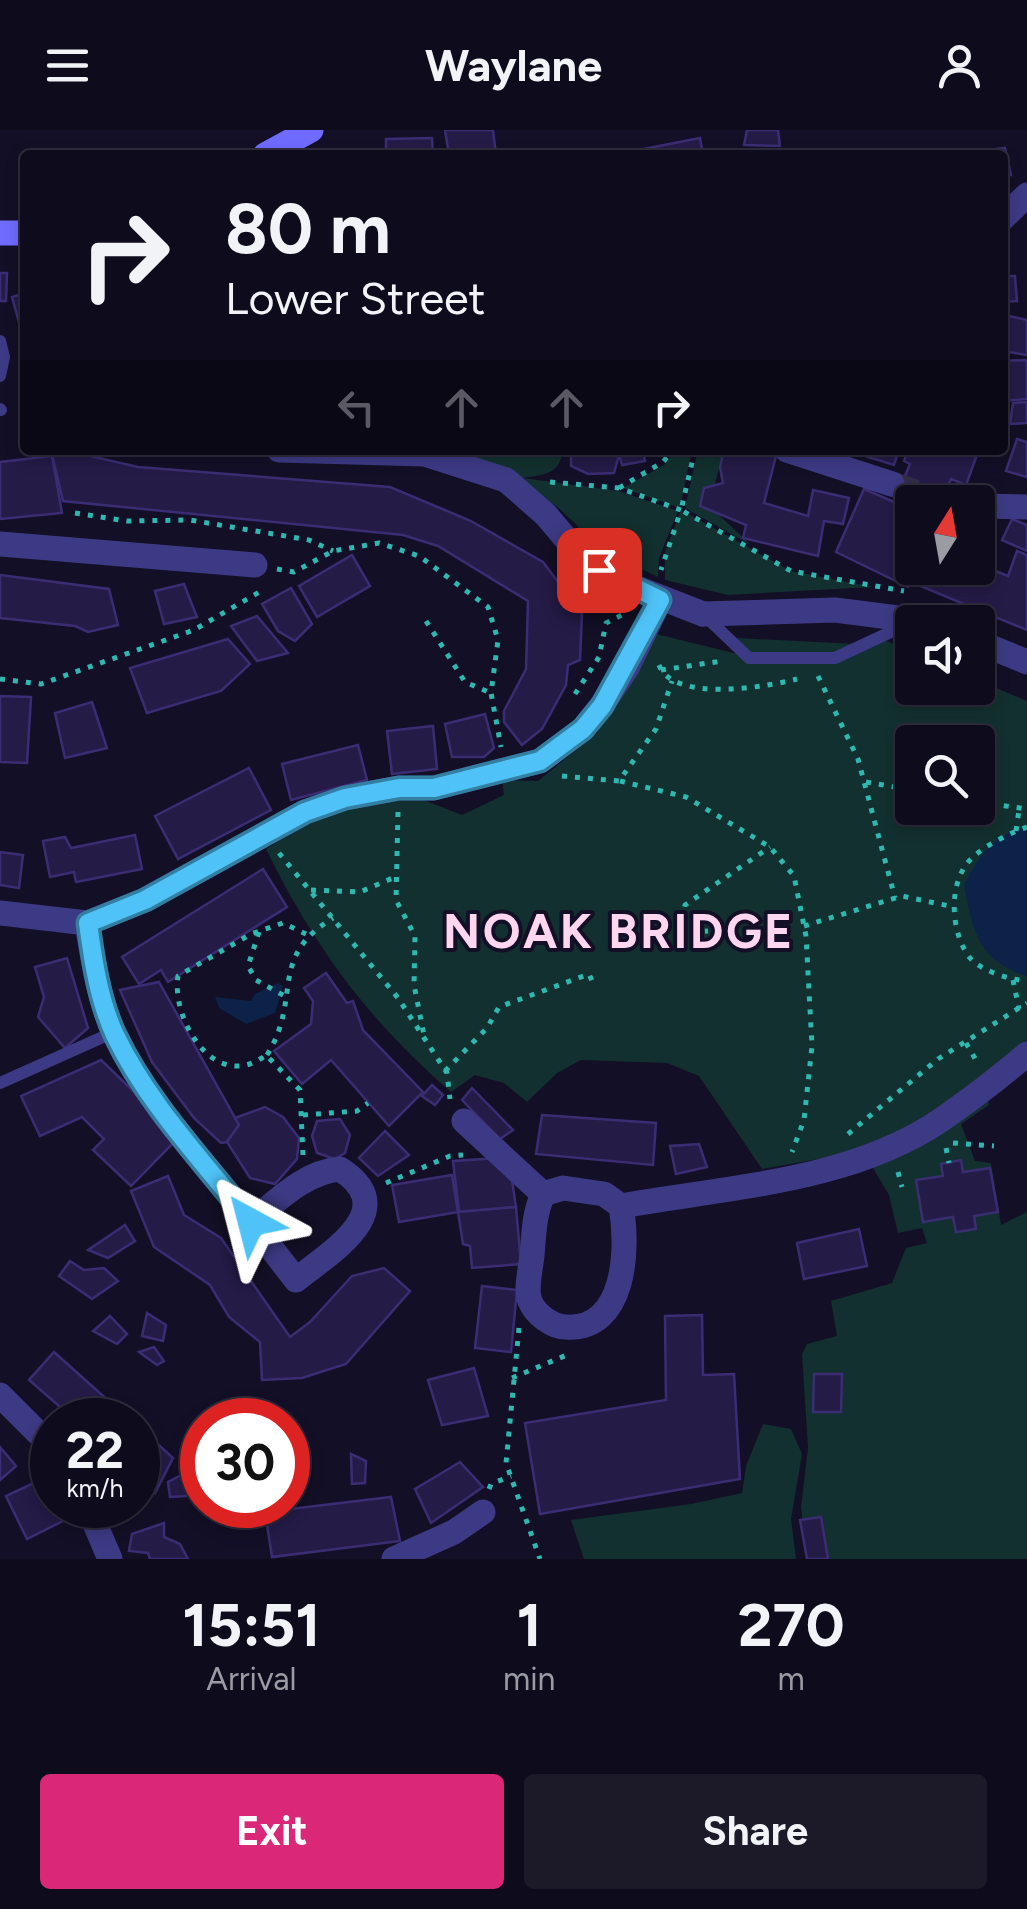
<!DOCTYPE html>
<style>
body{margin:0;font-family:Figtree,sans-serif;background:#1c1929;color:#f1f3f6;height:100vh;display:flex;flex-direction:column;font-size:38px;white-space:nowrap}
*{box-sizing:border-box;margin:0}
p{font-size:32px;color:#9b9ba3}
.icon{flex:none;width:55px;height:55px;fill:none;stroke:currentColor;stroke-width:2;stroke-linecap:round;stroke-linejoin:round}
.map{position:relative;height:1429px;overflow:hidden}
.side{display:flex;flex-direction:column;background:#0e0b1c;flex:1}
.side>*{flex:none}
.hud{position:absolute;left:20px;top:20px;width:988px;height:305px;border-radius:10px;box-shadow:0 5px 15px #0003,0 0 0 2px #2e2b3b;background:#0e0b1c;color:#f1f3f6;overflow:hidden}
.needle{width:65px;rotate:11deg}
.buttons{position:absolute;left:895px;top:355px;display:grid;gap:20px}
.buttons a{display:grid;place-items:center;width:100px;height:100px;border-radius:10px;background:#0e0b1c;box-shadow:0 5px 15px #0003,0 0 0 2px #2e2b3b;font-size:50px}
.speed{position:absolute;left:30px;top:1268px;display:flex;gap:20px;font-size:50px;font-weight:700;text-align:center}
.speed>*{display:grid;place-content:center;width:130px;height:130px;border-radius:50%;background:#0e0b1c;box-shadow:0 5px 15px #0003,0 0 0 2px #2e2b3b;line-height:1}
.speed small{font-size:25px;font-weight:400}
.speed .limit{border:15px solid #d22;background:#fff;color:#111}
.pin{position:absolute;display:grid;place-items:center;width:85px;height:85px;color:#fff;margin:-42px;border-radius:20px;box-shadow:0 5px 15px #0006}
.me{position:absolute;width:110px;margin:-55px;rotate:322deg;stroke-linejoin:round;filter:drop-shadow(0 0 8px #0008)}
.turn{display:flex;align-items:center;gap:35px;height:210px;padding:0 40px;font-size:45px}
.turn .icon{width:130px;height:130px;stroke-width:2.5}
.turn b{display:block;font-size:70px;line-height:85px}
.lanes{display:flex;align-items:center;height:95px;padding:0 40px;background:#0003;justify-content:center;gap:50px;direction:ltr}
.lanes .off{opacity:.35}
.eta{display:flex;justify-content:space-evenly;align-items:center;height:170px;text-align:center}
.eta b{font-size:60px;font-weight:700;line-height:70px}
.action{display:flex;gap:20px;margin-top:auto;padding:20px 40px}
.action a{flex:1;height:115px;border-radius:10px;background:#db2777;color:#fff;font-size:40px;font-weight:700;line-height:115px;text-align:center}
.action a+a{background:#1c1929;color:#f1f3f6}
header{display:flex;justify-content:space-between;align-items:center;height:130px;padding:0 40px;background:#0e0b1c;font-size:45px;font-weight:700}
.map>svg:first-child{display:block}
</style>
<header><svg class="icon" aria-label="menu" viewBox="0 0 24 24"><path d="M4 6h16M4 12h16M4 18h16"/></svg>Waylane<svg class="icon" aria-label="person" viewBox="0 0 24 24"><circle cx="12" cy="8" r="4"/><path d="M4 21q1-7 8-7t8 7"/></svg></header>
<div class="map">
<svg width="1027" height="1429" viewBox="0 0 1027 1429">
<rect width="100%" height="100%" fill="#130f26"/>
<g fill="#12302f" fill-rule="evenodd">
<path d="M436,320H563C559,346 544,344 523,348L618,361L678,381L659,428L658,447L588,414L577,395L555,375L503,347Z"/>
<polygon points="676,320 692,320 680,378 623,358 664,335"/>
<polygon points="698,320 724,320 709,376 751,415 685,378"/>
<polygon points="681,380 791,441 873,457 728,465 665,450 665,422"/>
<path d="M652,503L754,528H835L882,509L912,522V558H978V550L1027,571V915L985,954L989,975L961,994L975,1031L991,1033L1001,1095L1027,1082V1429H807L801,1377L808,1318L802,1224L807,1214L837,1206L831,1171L892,1153L906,1118L927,1113L922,1098L898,1103L889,1065L863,1021L762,1039L699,946L667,933L581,930L557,943L527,972L504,953L475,945L451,962C369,891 314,817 266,719L326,683L416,667L462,685L504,665L502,650L538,651L596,604ZM912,612H978V678H912Z"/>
<polygon points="736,508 857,514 835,523 750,522"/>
<polygon points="763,1294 791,1299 802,1324 791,1389 796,1429 584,1429 571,1390 691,1374 742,1363 746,1336"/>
</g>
<g fill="#0c2248">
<path d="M1027,698V846C979,832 972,800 964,755C980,724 992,705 1027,698Z"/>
<polygon points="278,853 283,856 275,883 246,894 219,878 215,867 251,871 255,864"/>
</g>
<g fill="#241b47" stroke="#3b2d73" stroke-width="2.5">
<polygon points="445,0 493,0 496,25 449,25"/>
<polygon points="747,0 778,0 780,16 744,15"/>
<polygon points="432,8 433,25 386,25 386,9"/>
<polygon points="700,8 703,25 613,25"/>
<polygon points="1005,18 1011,45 1002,45 1002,25 964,23"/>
<polygon points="0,143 7,143 6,171 0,171"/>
<polygon points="1002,146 1015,146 1017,171 1002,172"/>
<polygon points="25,163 25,214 12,167"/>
<polygon points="1009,186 1027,190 1027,225 1002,221"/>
<polygon points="1027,230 1027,269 1002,271 1002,231"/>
<polygon points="1027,272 1027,293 1010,294 1013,273"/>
<polygon points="1017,309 1027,312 1027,347 1006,341"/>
<polygon points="51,320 89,320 90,326 138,337 390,357 471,391 543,432 582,484 580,530 568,535 566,555 542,599 522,615 504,592 504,581 526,539 528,471 438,416 403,405 63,371"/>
<polygon points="571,320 609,320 619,325 614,343 588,344 571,336"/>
<polygon points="618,320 643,320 645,331 622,335"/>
<polygon points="724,320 777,322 764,373 808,386 813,360 849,368 843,394 824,391 818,426 743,408 746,395 700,376 704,358 723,353 720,337"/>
<polygon points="846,320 899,320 894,335"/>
<polygon points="908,320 978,322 966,355 951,349 942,372 912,372 912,438 978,438 978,434 1008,446 1017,421 1027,425 1027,500 911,452 908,457 836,422 864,359 894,372 910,334 904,331"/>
<polygon points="52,326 62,383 0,389 0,332"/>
<polygon points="1012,389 1027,395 1027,421 1002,410"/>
<polygon points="352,425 370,456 317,487 299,456"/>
<polygon points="0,445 109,459 118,495 88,502 75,496 0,488"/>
<polygon points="184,454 197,487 164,494 155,461"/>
<polygon points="291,458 312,494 295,511 278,501 262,474"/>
<polygon points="257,486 288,523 257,531 231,496"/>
<polygon points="228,509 250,534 221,561 147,583 130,538"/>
<polygon points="0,566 31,567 27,633 0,632"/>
<polygon points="92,572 107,618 65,628 55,583"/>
<polygon points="485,584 494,618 484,627 452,627 445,594"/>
<polygon points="433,596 437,639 392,644 387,601"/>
<polygon points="358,615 367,650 291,670 282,634"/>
<polygon points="249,638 271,680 178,729 155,686"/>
<polygon points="135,705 142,739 76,752 74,742 50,747 43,711 65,707 71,718"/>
<polygon points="0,722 23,725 19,758 0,755"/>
<polygon points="263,739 287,777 168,852 161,840 139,854 122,827"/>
<polygon points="67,828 88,898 65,918 38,887 44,867 35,837"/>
<polygon points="326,843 347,873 353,871 363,900 423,962 389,996 331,930 302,954 274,921 311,894 313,871 304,858"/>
<polygon points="159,852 239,995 227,1012 221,1013 194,988 152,932 120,860"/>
<polygon points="101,930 180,1006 131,1056 93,1020 104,1009 82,987 40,1006 21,966"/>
<polygon points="432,955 443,965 435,975 422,966"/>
<polygon points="472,958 513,1000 500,1009 462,970"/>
<polygon points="265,977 283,987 299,1008 297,1029 275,1054 250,1048 227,1012 239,995 235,988"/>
<polygon points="542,985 656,993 653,1035 536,1024"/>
<polygon points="340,989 350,1005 345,1023 335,1029 317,1023 312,1006 317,991"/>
<polygon points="385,1001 409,1025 378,1046 359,1028"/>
<polygon points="699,1014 707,1037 676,1044 670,1016"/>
<polygon points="499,1028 512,1050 516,1077 459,1082 453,1031"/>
<polygon points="961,1030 963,1042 990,1038 998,1082 974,1086 976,1099 956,1102 953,1087 923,1092 916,1050 943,1046 941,1034"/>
<polygon points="452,1045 458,1082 399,1092 392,1055"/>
<polygon points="168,1046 184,1085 221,1108 290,1207 310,1192 352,1146 384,1138 410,1161 346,1234 302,1248 262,1250 260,1212 229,1187 210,1155 154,1117 131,1061"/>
<polygon points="516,1077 521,1134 472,1138 470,1116 463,1114 458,1082"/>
<polygon points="125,1095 135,1111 108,1128 88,1120"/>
<polygon points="859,1099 867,1136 804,1149 797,1113"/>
<polygon points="70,1131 84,1140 104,1138 118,1151 92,1169 59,1146"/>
<polygon points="482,1156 517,1160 511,1222 475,1218"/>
<polygon points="147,1183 166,1195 163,1211 142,1206"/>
<polygon points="702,1185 703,1245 734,1244 740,1349 540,1384 525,1293 666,1270 665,1186"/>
<polygon points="110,1186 127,1204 117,1214 93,1201"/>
<polygon points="154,1217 164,1231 157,1235 139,1222"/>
<polygon points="54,1222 130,1290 75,1290 29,1250"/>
<polygon points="474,1238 488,1286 442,1295 428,1250"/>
<polygon points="814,1244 842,1244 841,1282 813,1282"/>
<polygon points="138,1296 173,1328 155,1363 138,1354"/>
<polygon points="0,1317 16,1336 0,1350"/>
<polygon points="351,1324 366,1331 365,1353 352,1354"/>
<polygon points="460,1332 483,1357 431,1393 415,1359"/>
<polygon points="197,1337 202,1365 170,1367 168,1352"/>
<polygon points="42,1349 63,1391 27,1409 6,1366"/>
<polygon points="391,1367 400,1411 272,1427 265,1382"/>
<polygon points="821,1387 828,1429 807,1429 800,1390"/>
<polygon points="164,1393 164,1407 180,1414 188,1429 150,1429 148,1423 129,1421 132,1404"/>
</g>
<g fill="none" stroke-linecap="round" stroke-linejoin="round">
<polyline stroke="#312d47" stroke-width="25" stroke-dasharray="25 12" stroke-linecap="butt" points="892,354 946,372"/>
<g stroke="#2fb8b0" stroke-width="5" stroke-dasharray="5 8" stroke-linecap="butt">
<polyline points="695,320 681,380 791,441 904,461"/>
<polyline points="550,352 619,358 681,380 661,440"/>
<polyline points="619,358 663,332 673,320"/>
<polyline points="75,383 127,391 190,390 309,410 333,421"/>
<polyline points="277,439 294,442 333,421 379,413 419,426 488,477 498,510 491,563 501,617"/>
<polyline points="947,476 975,486"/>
<polyline points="426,491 465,552 491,563"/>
<path d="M659,535C674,573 766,557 797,549"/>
<polyline points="661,540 722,531"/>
<polyline points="818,546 858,629 895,768"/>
<polyline points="0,549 41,554 194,500 261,461"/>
<polyline points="575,564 599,527 606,493 624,484"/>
<polyline points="562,646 619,651 656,599 672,551"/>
<polyline points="620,651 686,667 770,717 794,746 806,806 812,916 804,990 792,1022"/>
<polyline points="866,652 912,660"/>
<polyline points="978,672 1027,679"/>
<polyline points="398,682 396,770 415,806 414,855 424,905"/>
<path d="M1027,697C1010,703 986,715 973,727C947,750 950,803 970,828C981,841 1011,850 1027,851"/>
<polyline points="1016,701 1019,680"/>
<polyline points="279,723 398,868 447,943 450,969"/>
<polyline points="311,760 360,762 395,747"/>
<polyline points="804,796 902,766 954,777"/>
<polyline points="259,802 248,836 256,850 290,869"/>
<polyline points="679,803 708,801"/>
<polyline points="677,815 685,775 770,717"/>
<polyline points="1013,850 1019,879"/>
<polyline points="966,913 977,932"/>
<path d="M267,925C303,867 267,828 333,788"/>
<polyline points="445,941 487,898 499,877 589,844 592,851"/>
<polyline points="303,985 357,981 368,973"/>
<polyline points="848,1004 938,929 1027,873"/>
<polyline points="953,1013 994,1016"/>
<polyline points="946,1018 949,1033"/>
<path d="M303,1025L300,960L266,925C216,964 171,891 178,846L251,804L283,793L306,804"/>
<polyline points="898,1042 902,1057"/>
<polyline points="386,1053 450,1026 463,1025"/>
<polyline points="519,1198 506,1333 540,1429"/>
<polyline points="512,1248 569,1224"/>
<polyline points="489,1359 491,1354 511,1346"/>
</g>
<g stroke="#3d3a85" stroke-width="12">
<polyline points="0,211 4,227 0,246"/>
<polyline points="0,279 1,280"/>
<polyline points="706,487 749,528 835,528 912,492"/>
<polyline points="0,953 114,902"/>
</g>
<g stroke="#3d3a85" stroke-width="25">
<polyline points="1002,89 1027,65"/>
<polyline points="279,320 425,324 506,350 546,385 582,428 616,450"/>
<polyline points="787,320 892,354"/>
<polyline points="978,376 1027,377"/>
<polyline points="0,414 255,435"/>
<polyline points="703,484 835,480 929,492"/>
<polyline points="978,512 1027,532"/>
<polyline points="0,783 87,793 145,770 305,682 345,668 399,658 434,658 540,631 583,599 602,575 627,538 660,470"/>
<path d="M87,793C93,830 99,871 115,905C147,974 204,1032 251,1092C278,1070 305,1042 340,1039C404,1080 329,1123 296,1150L251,1092"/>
<polyline points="464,991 543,1064"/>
<path d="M563,1058L604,1064L621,1076C629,1120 625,1201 566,1197C552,1197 535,1184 530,1171C525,1159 531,1138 532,1125C534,1103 534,1084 543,1064Z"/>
<path d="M621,1076C726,1057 850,1052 941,990C970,970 1000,947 1027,924"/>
<polyline points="0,1265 52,1317"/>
<polyline points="87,1375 110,1429"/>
<polyline points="394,1429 454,1402 483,1382"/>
</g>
<g stroke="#6f6bff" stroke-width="25">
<polyline points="265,25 311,0"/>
<polyline points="0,103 25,103"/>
</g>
<polyline stroke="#3d3a85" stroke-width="25" points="616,450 703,484"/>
</g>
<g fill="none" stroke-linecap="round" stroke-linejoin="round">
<defs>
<path id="route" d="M251,1092C204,1032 148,974 115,905C99,871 93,830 88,793L145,770L305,682L345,668L399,658H434L540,631L583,599L602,576L660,470L599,440"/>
</defs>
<use href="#route" stroke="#337fa1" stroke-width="25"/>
<use href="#route" stroke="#4fc3f7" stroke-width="18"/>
</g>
<g text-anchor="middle" stroke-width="8" stroke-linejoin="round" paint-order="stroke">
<g font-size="48" font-weight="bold" letter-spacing="2.5" fill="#ffd6f0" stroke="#130f26">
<text x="619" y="818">NOAK BRIDGE</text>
</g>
</g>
</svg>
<div class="buttons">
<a><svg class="needle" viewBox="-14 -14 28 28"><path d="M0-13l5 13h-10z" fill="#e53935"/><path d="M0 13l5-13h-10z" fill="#9b9ba3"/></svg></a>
<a><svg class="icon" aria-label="sound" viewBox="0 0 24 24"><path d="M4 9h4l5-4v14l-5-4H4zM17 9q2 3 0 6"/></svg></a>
<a><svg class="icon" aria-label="search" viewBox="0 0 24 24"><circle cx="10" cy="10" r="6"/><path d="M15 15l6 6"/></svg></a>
</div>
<div class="speed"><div>22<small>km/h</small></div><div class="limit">30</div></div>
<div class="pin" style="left:599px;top:440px;background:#d93025"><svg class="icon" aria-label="arrive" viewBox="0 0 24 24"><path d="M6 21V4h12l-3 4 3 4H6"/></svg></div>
<svg class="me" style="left:251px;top:1092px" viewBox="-20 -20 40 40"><path d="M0-17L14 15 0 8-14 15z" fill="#4fc3f7" stroke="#fff" stroke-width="4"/></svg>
<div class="hud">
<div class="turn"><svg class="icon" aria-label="right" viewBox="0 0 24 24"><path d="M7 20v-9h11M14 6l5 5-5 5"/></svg><div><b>80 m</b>Lower Street</div></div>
<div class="lanes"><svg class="icon off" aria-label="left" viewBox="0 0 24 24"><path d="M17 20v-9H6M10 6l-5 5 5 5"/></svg><svg class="icon off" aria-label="ahead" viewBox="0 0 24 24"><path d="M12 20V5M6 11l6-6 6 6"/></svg><svg class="icon off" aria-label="ahead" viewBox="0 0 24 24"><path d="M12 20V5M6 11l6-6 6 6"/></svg><svg class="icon" aria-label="right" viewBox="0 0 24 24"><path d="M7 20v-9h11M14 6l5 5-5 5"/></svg></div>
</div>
</div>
<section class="side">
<div class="eta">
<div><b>15:51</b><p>Arrival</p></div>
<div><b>1</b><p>min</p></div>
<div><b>270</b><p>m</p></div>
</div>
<div class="action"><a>Exit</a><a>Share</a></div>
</section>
